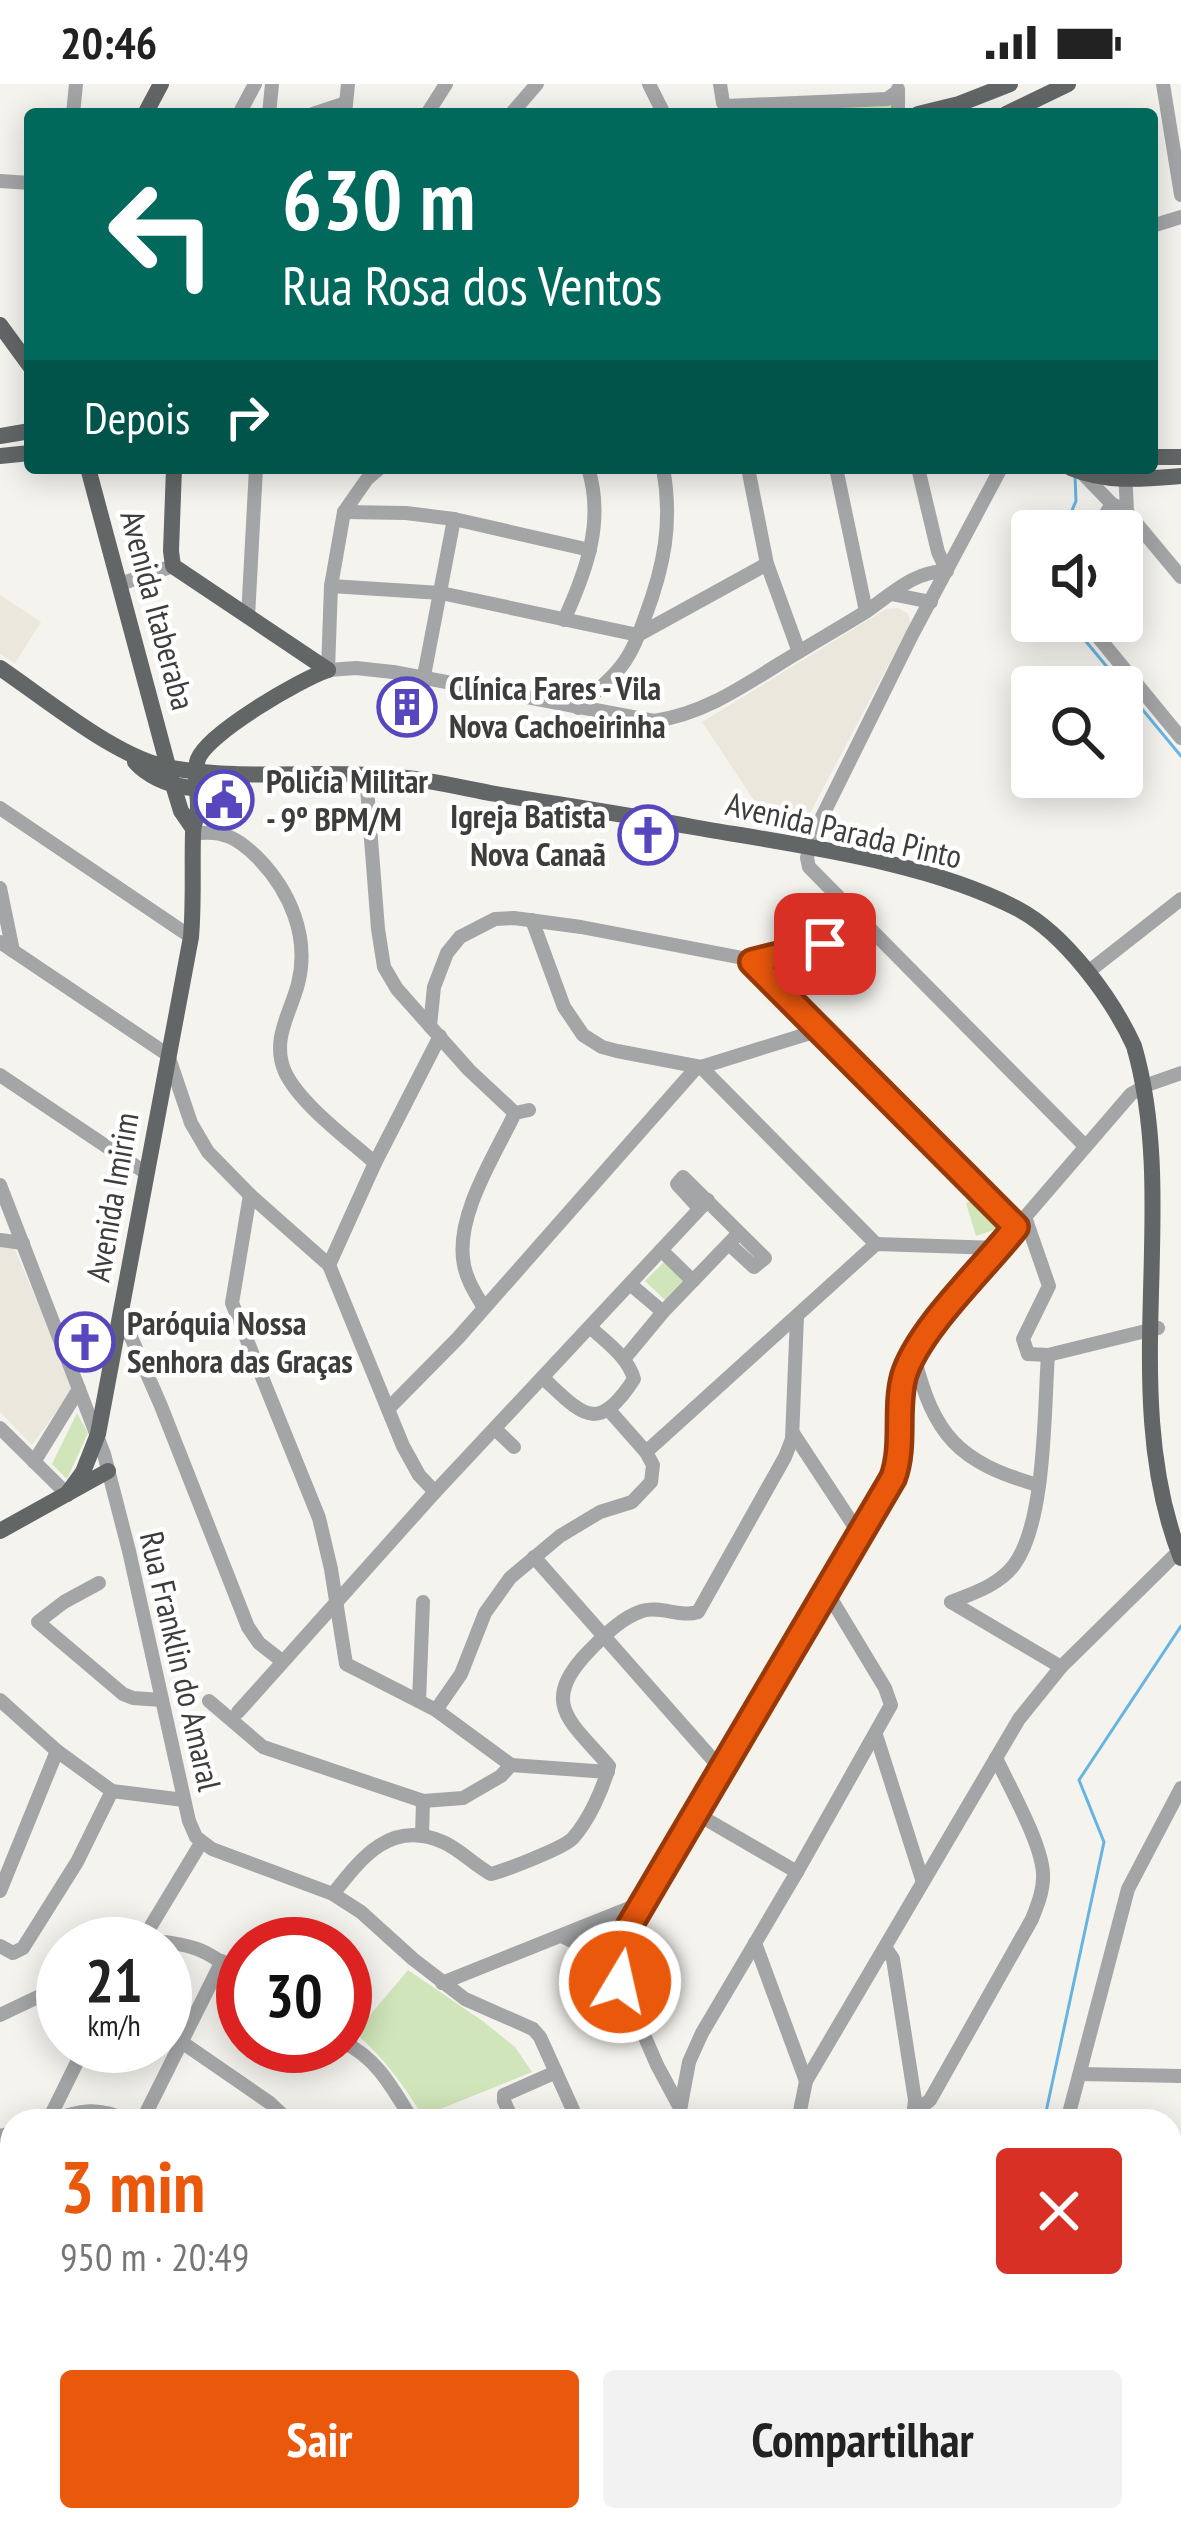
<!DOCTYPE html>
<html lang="pt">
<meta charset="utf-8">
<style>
body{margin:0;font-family:"PT Sans Narrow",sans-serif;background:#f2f2f2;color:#222;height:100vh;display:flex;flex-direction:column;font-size:45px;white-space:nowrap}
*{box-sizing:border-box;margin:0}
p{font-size:39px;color:#767676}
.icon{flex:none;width:66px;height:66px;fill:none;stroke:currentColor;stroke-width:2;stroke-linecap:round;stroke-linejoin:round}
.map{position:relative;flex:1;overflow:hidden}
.details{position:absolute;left:0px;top:2025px;width:1182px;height:423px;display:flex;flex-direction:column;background:#fff;border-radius:36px 36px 0 0;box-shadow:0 6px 30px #0003}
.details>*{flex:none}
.banner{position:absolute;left:24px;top:24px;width:1134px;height:366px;border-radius:12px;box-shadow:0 6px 30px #0003;background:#00695c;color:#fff;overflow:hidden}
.controls{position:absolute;left:1011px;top:426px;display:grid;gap:24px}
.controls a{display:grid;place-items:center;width:132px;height:132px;border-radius:12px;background:#fff;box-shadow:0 6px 30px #0003;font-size:60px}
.speed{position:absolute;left:36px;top:1833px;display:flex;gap:24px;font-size:60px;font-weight:700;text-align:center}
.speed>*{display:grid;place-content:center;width:156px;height:156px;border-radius:50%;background:#fff;box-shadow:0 6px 30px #0003;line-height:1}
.speed small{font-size:30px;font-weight:400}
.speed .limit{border:18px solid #d22;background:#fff;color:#111}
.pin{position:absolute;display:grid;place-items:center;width:102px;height:102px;color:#fff;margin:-51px;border-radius:24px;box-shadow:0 6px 18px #0006}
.me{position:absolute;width:132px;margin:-66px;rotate:9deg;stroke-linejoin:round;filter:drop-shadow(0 0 9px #0008)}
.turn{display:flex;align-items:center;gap:42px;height:252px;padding:0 60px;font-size:54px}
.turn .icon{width:156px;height:156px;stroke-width:2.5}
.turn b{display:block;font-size:84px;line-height:102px}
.then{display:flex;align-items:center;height:114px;padding:0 60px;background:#0003;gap:24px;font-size:45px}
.round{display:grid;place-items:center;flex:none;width:126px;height:126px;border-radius:12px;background:#f2f2f2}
.overview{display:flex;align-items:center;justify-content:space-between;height:204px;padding:0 60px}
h1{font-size:72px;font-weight:700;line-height:90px;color:#ea580c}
.primary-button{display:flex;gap:24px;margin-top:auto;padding:24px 60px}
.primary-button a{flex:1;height:138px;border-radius:12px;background:#ea580c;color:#fff;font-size:48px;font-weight:700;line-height:138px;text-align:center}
.primary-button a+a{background:#f2f2f2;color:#222}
.status{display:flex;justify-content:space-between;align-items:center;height:84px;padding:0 60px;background:#fff;direction:ltr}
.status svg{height:33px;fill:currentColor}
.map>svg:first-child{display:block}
</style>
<div class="status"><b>20:46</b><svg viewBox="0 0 49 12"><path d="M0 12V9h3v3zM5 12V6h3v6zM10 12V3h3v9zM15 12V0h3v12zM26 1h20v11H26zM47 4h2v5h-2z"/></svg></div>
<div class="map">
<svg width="1181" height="2447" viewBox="0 0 1181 2447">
<rect width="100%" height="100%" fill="#f5f3ee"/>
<g fill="#ece7dc">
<polygon points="0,511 41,538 15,579 0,570"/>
<polygon points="898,524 907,529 911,538 800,748 771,742 702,638 886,525"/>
<polygon points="0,1162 14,1164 74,1303 32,1361 0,1328"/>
<polygon points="0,2271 12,2271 12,2353 7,2350 2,2356 0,2355"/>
</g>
<g fill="#d0e5b9">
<polygon points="893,19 896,30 699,30 705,26 733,24"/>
<polygon points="243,710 234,738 209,740 206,716"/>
<polygon points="977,1116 1006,1142 976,1152 966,1119"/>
<polygon points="666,1176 685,1195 665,1216 645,1197"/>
<polygon points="77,1329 88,1349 67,1395 52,1380"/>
<path d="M408,1886L484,1938L515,1963L532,1988L423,2032C403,2001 384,1973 355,1949Z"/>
</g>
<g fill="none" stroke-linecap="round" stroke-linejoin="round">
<g stroke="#65b4e2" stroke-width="3">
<polyline points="1063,447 1076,417 1075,392"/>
<polyline points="1069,537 1181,672"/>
<polyline points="1038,2037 1046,2028 1104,1758 1079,1696 1181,1542"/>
</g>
<g stroke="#a3a5a6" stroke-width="14">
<polyline points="649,0 664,30"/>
<polyline points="720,0 723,19 726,22 887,15 897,8"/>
<polyline points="1163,0 1181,111"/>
<polyline points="898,5 898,30"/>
<polyline points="73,30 76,0"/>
<polyline points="239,30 255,0"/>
<polyline points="269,30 272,0"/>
<polyline points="313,30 346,19"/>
<polyline points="345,30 348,0"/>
<polyline points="427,30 446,0"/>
<polyline points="511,30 537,0"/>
<polyline points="0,97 30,99"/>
<polyline points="1152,142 1181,133"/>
<path d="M380,384L367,395L344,428L331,502L328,586L356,584L393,588L654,637C702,630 739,605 779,580C808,562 838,545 867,527C893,509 914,487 947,487L938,468L918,384"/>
<polyline points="748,384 767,480 799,568"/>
<polyline points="836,384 866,527"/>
<polyline points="1001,384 912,551 812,753 807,774 809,783 1085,1062"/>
<polyline points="1125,384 1127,428"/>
<polyline points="1082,389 1112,420 1127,428 1181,493"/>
<polyline points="344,428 406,429 454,435 590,466"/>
<polyline points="1095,447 1112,420"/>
<polyline points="120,500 173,482"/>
<polyline points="331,502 441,509 638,551 767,480"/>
<polyline points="891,510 931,518"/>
<polyline points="248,533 256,384"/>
<path d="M564,536C586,488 605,437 588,384"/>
<polyline points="1085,537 1181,654"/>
<path d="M578,624C594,609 613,595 625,577C634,564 640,548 645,533C664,483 673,438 663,384"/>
<polyline points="414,644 454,435"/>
<polyline points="366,691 378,845 384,883 397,905 469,986 515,1029"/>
<polyline points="0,724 191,853"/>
<path d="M193,750C222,745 238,754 258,774C290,807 310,853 298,900C290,930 271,956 285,988C300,1020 348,1055 375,1079"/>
<polyline points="0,804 13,867"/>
<polyline points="532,836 564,923 583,951 602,963 617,967 701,983 876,1160"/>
<polyline points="0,858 168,971 191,1039 208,1068 250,1111 329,1181 403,1362 419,1391 435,1408"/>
<polyline points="752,878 862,850 869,845"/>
<polyline points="1088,888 1181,815"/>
<polyline points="430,942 434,903 447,869 460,853 495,835 514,834 581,843 748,875 1016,1143"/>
<polyline points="701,983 820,946"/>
<polyline points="0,991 146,1089"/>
<polyline points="0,1101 104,1370 129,1467 189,1737 196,1753 212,1765 333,1810 361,1828 413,1875 465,1915 533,1945 540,1953 578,2037"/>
<polyline points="250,1111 232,1219 319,1434 331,1485 346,1580 436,1626 511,1681"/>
<polyline points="699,1124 677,1100 683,1093 765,1174 754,1183 729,1160"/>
<polyline points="1025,1133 1049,1202 1023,1255 1028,1270 1048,1271 1158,1244"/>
<polyline points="0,1156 23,1159"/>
<polyline points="661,1166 693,1197"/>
<polyline points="329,1181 375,1079 440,952"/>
<polyline points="630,1200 663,1228"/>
<path d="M484,1224C476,1210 467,1197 464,1181C454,1133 495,1071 515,1029L529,1026"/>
<polyline points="119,1239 131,1253 161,1322 248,1543 259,1559 282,1577"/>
<path d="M914,1272C934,1352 958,1378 1038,1401"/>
<polyline points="624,1275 663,1228 734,1154"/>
<path d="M543,1294C582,1330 597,1352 634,1295C628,1273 606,1258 590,1243"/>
<polyline points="389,1324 458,1254 697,983"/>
<polyline points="0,1344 67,1410"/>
<polyline points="495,1345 514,1363"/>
<polyline points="793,1349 860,1451"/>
<polyline points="646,1368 876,1160 998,1164"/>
<polyline points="34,1378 79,1305"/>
<polyline points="534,1473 722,1686"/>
<polyline points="99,1499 64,1518 38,1538 123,1610 133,1614 162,1616"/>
<path d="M951,1518C974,1509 999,1501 1014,1481C1046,1438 1044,1326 1048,1271"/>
<polyline points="951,1518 1061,1583"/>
<polyline points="0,1616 57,1667 112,1707 184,1716"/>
<polyline points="209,1617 263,1663 423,1717 463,1714 501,1692 511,1681"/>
<polyline points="419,1617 423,1518"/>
<polyline points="436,1626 461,1590 485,1529 510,1494 560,1452 600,1428 632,1418 651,1398 653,1381 646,1368 608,1325"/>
<polyline points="238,1628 435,1408 708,1116"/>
<polyline points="876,1651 922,1795"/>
<polyline points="511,1681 608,1688"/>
<polyline points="697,1730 797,1788"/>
<polyline points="422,1752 423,1717"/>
<polyline points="0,1807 57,1667"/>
<path d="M333,1810C362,1773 391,1735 443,1758C461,1766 474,1781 491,1790C506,1786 564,1764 573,1754C589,1736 603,1705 609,1682C572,1638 537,1620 590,1566C605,1551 621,1534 642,1527C661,1521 680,1534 698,1528L785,1373L792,1355L797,1232"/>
<polyline points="561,1852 611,1875"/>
<path d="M143,1856C191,1860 207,1863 243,1896"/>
<polyline points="755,1859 806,1997"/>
<polyline points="140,1860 201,1759"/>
<polyline points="0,1862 13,1869 23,1864 77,1778 112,1707"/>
<polyline points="885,1863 893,1875 915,2016 913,2034"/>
<polyline points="611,1875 657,1981 679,2022"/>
<polyline points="611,1875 646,1818"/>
<polyline points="442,1899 647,1817 893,1394 898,1376 903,1297 913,1271 952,1218 1131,1010 1147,1001 1181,989"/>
<polyline points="0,1931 63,1901"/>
<polyline points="183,1959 270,2019 289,2037"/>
<path d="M345,1959C379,1976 393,2006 413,2037"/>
<polyline points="1080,1990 1181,1992"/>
<path d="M914,2029L930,2016L1032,1835C1038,1820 1044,1805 1043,1789C1041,1758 1010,1704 996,1674"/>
<polyline points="48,2037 85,1962"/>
<path d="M49,2037C83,2026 96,2022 130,2037"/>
<polyline points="142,2037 222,1877"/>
<polyline points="513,2037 504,2017 504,2011 556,1988"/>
<polyline points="678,2037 689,1978 702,1949 797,1788 891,1621 885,1604 827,1508"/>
<polyline points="798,2037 806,1997 1019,1635 1061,1583 1178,1468"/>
<polyline points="1067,2037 1128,1805 1181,1704"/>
<polyline points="0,2052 12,2049"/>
<polyline points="0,2139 12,2163"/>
<polyline points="1170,2166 1181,2169"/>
<polyline points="0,2194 12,2188"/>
<polyline points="0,2238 12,2225"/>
<polyline points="1170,2286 1181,2286"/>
<polyline points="326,2436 365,2436"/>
<polyline points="660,2436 664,2447"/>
<polyline points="744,2436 748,2447"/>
<polyline points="833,2436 838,2447"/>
<polyline points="914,2436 915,2447"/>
<polyline points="995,2436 1001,2447"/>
<polyline points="1008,2436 1010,2441"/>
<polyline points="1072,2436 1083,2447"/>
<polyline points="1170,2436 1181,2441"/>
<polyline points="6,2447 12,2435"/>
<polyline points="115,2447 121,2436"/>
<polyline points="251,2447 278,2436"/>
<polyline points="467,2447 467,2436"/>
<polyline points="534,2447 534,2436"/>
<polyline points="613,2447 614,2436"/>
<polyline points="1143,2447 1149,2436"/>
</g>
<g stroke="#626667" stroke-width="16">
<polyline points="145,30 161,0"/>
<polyline points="918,30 959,20 1010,0"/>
<polyline points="1006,30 1068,0"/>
<polyline points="0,241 30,282"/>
<polyline points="0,352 30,347"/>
<polyline points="0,372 30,369"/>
<polyline points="1152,373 1181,373"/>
<polyline points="88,384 173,701 181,727 192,743"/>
<polyline points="174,384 171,467 173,482 328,586"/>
<path d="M1071,384C1107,399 1144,395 1181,392"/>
<path d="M0,584C46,615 119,676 171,684C247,697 322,685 398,693C431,696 463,704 496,710C562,721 628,731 693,743C795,761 927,777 1018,825C1065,850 1112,914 1134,962C1181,1124 1116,1310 1181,1474"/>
<path d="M135,678C159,705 211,713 243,694"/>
<path d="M67,1410L83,1388L98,1350L191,853C194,818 192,784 193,749C193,740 198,732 198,722C198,707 193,689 198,675C208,649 301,595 328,586"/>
<polyline points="0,1447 108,1387"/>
</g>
</g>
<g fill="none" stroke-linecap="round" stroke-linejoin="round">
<defs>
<path id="route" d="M620,1898L610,1875L893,1394C905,1362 895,1325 904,1292C918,1245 985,1183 1016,1143L752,878L825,860"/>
</defs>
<use href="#route" stroke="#983908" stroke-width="30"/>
<use href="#route" stroke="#ea580c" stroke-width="21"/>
</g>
<defs>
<symbol id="building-ring" viewBox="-11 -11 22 22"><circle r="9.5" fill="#fff" stroke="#5747bf" stroke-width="1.5"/><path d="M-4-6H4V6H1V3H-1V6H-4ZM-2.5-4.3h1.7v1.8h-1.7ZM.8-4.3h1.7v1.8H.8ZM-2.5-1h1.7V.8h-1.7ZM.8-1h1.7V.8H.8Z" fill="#5747bf"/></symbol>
<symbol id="civic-ring" viewBox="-11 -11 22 22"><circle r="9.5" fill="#fff" stroke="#5747bf" stroke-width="1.5"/><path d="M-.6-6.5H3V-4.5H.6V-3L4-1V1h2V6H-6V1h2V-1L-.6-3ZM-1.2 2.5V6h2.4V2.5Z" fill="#5747bf"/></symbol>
<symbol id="church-ring" viewBox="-11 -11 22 22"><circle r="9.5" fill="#fff" stroke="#5747bf" stroke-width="1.5"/><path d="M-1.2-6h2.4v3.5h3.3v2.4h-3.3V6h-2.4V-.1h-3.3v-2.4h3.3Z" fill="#5747bf"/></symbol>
</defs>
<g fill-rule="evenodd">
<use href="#building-ring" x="374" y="590" width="66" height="66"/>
<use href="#civic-ring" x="191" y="683" width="66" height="66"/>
<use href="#church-ring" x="615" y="718" width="66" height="66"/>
<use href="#church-ring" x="52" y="1225" width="66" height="66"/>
</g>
<g text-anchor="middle" stroke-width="9" stroke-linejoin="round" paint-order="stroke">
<g font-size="33" fill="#3d3d3b" stroke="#fff">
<text transform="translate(158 526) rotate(75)" y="12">Avenida Itaberaba</text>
<text transform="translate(844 746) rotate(13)" y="12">Avenida Parada Pinto</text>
<text transform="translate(112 1113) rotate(-80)" y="12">Avenida Imirim</text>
<text transform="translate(181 1577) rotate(77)" y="12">Rua Franklin do Amaral</text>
</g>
<g font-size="33" font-weight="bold" fill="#3d3d3b" stroke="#fff" text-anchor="start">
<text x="449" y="616">Clínica Fares - Vila<tspan x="449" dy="38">Nova Cachoeirinha</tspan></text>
<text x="266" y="709">Policia Militar<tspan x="266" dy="38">- 9º BPM/M</tspan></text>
<text x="606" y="744" text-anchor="end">Igreja Batista<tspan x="606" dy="38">Nova Canaã</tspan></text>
<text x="127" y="1251">Paróquia Nossa<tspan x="127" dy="38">Senhora das Graças</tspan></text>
</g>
</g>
</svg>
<div class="controls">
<a><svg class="icon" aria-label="sound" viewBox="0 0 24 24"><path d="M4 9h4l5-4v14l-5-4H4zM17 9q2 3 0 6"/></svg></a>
<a><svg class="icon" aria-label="search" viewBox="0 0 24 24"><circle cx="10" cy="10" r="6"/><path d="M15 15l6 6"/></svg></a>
</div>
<div class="speed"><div>21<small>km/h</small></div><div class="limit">30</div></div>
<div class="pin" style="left:825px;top:860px;background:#d93025"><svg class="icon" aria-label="arrive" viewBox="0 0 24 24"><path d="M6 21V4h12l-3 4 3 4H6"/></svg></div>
<svg class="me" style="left:620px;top:1898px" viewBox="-20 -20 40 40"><circle r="17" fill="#ea580c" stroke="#fff" stroke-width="3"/><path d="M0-11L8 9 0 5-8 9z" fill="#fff"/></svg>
<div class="banner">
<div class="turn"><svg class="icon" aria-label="left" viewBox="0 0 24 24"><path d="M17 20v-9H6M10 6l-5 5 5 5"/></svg><div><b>630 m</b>Rua Rosa dos Ventos</div></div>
<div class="then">Depois<svg class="icon" aria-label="right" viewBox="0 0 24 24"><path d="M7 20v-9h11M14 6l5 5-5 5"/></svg></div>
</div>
<section class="details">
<div class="overview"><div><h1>3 min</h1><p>950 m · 20:49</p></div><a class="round" style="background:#d93025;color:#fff"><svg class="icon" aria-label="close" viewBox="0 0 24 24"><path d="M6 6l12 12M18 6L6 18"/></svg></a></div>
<div class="primary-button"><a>Sair</a><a>Compartilhar</a></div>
</section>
</div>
